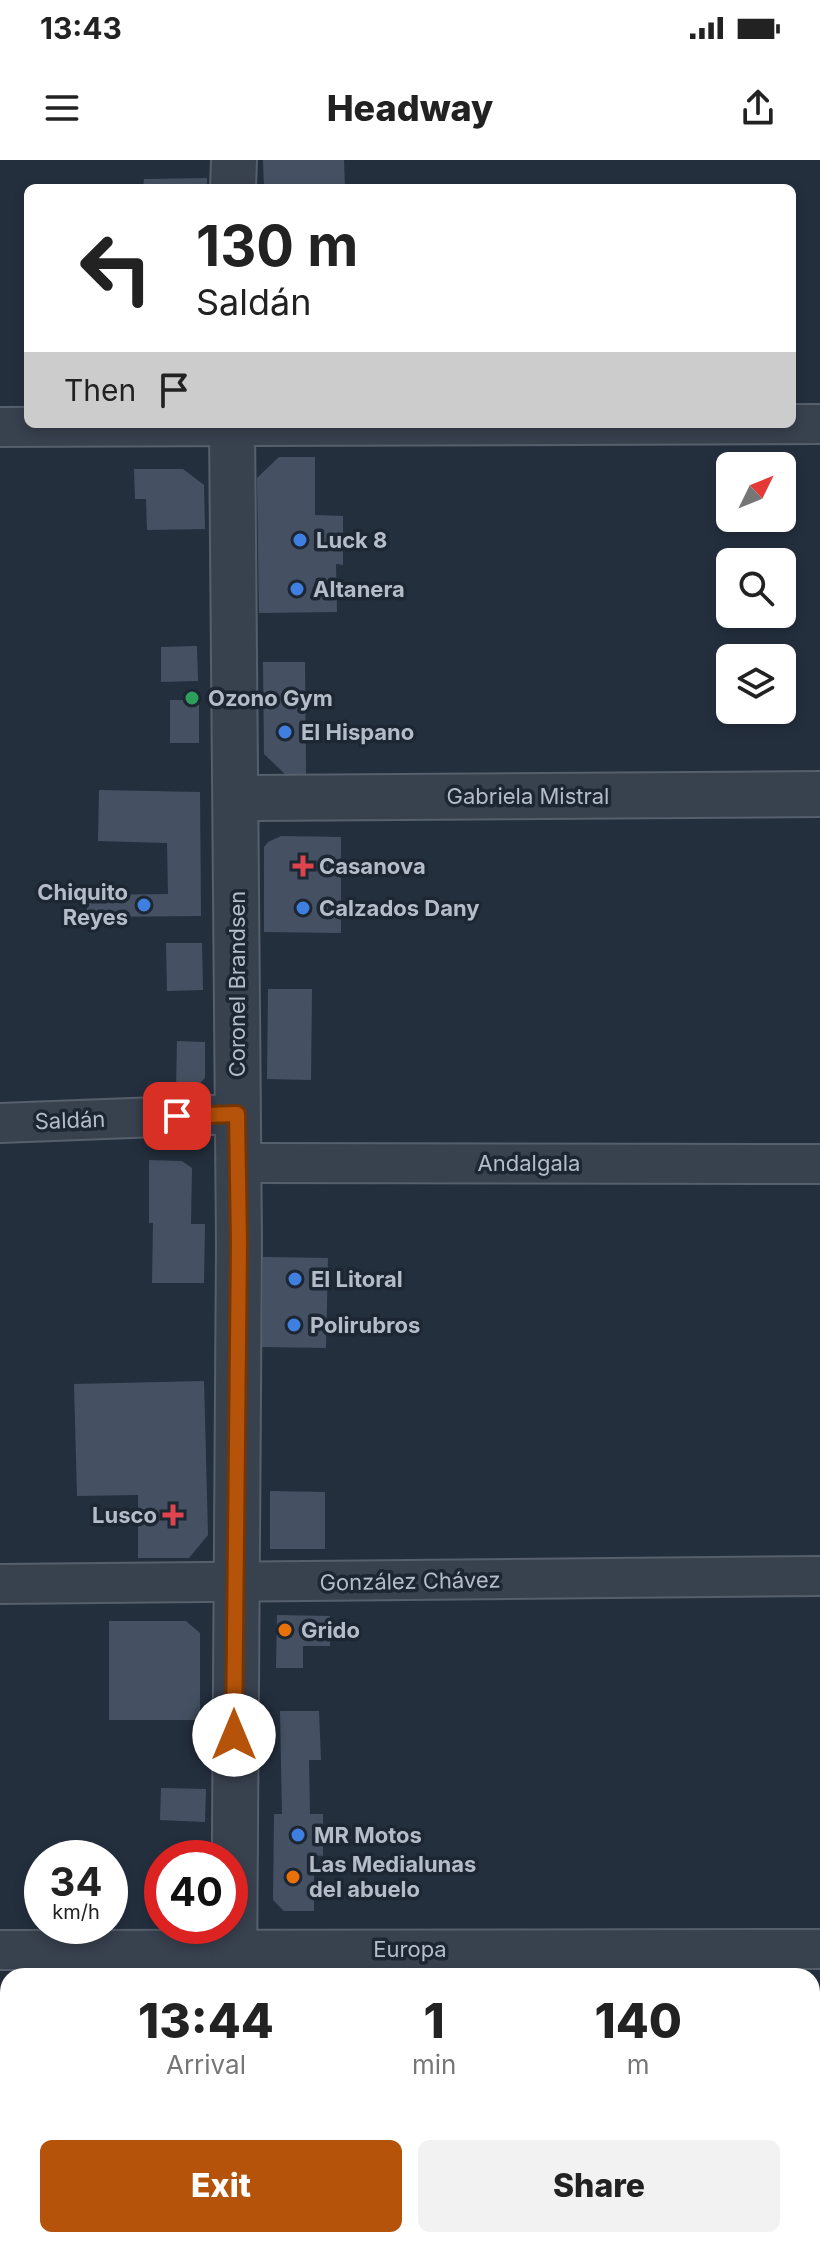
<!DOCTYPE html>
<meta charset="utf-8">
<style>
body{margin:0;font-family:Inter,sans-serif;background:#f2f2f2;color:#222;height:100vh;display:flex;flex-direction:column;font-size:30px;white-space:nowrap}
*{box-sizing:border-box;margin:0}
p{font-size:26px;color:#767676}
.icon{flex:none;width:44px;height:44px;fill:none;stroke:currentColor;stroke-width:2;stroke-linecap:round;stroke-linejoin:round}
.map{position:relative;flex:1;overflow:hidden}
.details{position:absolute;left:0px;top:1808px;width:820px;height:280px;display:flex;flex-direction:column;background:#fff;border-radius:24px 24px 0 0;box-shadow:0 4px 12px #0003}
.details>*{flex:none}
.top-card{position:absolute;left:24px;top:24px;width:772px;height:244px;border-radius:12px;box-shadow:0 4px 12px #0003;background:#fff;color:#222;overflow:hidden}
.needle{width:52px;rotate:47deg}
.buttons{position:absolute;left:716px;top:292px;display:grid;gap:16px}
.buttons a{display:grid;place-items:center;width:80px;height:80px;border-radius:12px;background:#fff;box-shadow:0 4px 12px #0003;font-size:40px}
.speed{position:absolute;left:24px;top:1680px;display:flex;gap:16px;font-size:40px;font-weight:700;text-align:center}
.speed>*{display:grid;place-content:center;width:104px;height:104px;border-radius:50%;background:#fff;box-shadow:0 4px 12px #0003;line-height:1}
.speed small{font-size:20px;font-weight:400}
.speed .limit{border:12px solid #d22;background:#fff;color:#111}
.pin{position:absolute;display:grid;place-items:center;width:68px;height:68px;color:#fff;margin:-34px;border-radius:16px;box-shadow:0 4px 12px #0006}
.me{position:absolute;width:88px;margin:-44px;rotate:0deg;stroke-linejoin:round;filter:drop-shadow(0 0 6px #0008)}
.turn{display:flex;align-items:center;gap:28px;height:168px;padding:0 40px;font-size:36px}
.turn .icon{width:104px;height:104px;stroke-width:2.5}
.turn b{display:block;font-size:56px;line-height:68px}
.then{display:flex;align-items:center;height:76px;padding:0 40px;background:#0003;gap:16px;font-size:30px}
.eta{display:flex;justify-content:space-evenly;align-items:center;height:136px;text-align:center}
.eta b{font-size:48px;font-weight:800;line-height:56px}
.action{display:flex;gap:16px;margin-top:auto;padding:16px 40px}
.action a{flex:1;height:92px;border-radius:12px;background:#b45309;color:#fff;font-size:32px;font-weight:800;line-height:92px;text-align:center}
.action a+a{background:#f2f2f2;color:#222}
.status{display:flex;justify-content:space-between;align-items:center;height:56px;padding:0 40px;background:#fff;direction:ltr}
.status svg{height:22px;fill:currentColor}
header{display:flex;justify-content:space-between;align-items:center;height:104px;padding:0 40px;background:#fff;font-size:36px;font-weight:800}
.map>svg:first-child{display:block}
</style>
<div class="status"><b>13:43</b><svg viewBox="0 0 49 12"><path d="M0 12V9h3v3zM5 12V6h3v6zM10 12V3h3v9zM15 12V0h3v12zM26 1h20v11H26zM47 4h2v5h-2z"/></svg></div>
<header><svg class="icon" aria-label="menu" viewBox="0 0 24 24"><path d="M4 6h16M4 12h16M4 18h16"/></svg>Headway<svg class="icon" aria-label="share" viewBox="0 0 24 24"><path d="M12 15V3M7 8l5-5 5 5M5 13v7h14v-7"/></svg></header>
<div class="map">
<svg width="820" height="2088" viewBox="0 0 820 2088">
<rect width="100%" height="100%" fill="#242f3e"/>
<g fill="#455162">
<polygon points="263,0 344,0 345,28 264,28"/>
<polygon points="207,18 207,28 143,28 144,19"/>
<polygon points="279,297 315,297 315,355 343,356 343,405 336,404 337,452 259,453 257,318"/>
<polygon points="134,309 183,309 204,325 205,369 147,370 146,339 135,339"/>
<polygon points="197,486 198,521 161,522 161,487"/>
<polygon points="263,502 305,502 306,614 285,614 264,594"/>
<rect x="170" y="540" width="29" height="43"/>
<polygon points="99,630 200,632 201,756 87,757 87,735 168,734 167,683 98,681"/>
<polygon points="281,676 341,677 341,773 264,772 264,687 268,682"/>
<polygon points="166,783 202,783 203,830 167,831"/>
<polygon points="268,829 312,829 311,920 267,919"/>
<polygon points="177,881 205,882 205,918 192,932 176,931"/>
<polygon points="149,1000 182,1001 192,1008 191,1064 205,1064 204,1123 152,1123 153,1063 149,1063"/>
<polygon points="263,1097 328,1098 326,1188 262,1187"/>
<polygon points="204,1221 208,1375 189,1398 138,1398 138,1335 77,1336 74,1224"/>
<polygon points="270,1331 325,1332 325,1389 270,1389"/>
<polygon points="277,1455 330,1456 330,1486 303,1486 303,1508 276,1508"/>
<polygon points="109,1461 186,1461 200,1473 200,1560 109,1560"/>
<polygon points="280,1551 319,1551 321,1600 309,1600 310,1654 323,1654 323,1696 314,1695 314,1751 284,1751 273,1740 274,1654 282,1654"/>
<polygon points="161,1628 206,1629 205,1662 160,1660"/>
<polygon points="161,2080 203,2080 203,2088 160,2088"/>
</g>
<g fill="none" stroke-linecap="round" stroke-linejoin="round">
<defs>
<g id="minor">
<polyline points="0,267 820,264"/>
<polyline points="0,963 237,954"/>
<polyline points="238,1003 820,1004"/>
<polyline points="0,1424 820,1416"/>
<polyline points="0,1790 820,1789"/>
<polyline points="812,2067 820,2065"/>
<polyline points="744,2088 770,2080"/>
</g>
<g id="tertiary">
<polyline points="233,28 234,0"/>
<polyline points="232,264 239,1084 234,1816"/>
<polyline points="237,638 820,634"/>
<polyline points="237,2080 237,2088"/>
</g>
</defs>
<use href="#minor" stroke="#565f6c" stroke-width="42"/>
<use href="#tertiary" stroke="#565f6c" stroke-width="48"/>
<use href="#minor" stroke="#38414e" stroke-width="38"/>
<use href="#tertiary" stroke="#38414e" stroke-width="44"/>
</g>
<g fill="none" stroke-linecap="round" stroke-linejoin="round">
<defs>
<polyline id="route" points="177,956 237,954 239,1084 234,1575"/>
</defs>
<use href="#route" stroke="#753606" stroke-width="20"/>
<use href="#route" stroke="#b45309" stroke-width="14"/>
</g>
<g fill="#3f7fe0" stroke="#1d2633" stroke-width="3">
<circle cx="300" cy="380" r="8"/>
<circle cx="297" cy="429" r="8"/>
<circle cx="285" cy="572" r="8"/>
<circle cx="144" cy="745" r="8"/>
<circle cx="303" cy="748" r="8"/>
<circle cx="295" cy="1119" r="8"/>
<circle cx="294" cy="1165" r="8"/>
<circle cx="298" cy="1675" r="8"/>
</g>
<circle fill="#2e9e5b" stroke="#1d2633" stroke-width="3" cx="192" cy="538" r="8"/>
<g fill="#e0444e" stroke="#1d2633" stroke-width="3">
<path d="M299 694h8v8h8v8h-8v8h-8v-8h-8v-8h8z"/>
<path d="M169 1343h8v8h8v8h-8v8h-8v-8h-8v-8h8z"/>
</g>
<g fill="#e8710a" stroke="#1d2633" stroke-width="3">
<circle cx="285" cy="1470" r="8"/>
<circle cx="293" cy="1717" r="8"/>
</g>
<g text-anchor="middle" stroke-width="7" stroke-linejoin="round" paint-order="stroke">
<g font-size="22" font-weight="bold" fill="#b4bcc9" stroke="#1d2633" text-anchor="start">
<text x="316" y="388">Luck 8</text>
<text x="313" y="437">Altanera</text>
<text x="208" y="546">Ozono Gym</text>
<text x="301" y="580">El Hispano</text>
<text x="319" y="714">Casanova</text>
<text x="128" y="740" text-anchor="end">Chiquito<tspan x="128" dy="25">Reyes</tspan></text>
<text x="319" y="756">Calzados Dany</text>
<text x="311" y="1127">El Litoral</text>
<text x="310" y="1173">Polirubros</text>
<text x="157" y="1363" text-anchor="end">Lusco</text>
<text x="301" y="1478">Grido</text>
<text x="314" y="1683">MR Motos</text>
<text x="309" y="1712">Las Medialunas<tspan x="309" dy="25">del abuelo</tspan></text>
</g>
<g font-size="22" fill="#b4bcc9" stroke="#1d2633">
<text x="528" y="644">Gabriela Mistral</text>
<text transform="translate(237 824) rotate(-90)" y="8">Coronel Brandsen</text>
<text transform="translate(70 960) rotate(-2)" y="8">Saldán</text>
<text x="529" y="1011">Andalgala</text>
<text transform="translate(410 1421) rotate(-1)" y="8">González Chávez</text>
<text x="410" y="1797">Europa</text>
</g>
</g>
</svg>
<div class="buttons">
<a><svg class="needle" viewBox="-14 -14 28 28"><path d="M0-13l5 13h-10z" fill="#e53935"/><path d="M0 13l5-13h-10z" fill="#767676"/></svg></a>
<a><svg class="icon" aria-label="search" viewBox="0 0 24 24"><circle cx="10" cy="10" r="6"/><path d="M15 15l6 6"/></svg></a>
<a><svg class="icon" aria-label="layers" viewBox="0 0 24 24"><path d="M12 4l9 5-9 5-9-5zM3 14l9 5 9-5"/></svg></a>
</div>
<div class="speed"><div>34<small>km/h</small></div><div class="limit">40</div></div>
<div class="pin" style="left:177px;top:956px;background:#d93025"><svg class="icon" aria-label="arrive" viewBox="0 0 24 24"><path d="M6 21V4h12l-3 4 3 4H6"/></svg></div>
<svg class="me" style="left:234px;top:1575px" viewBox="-20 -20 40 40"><circle r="19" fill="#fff"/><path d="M0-13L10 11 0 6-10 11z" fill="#b45309"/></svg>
<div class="top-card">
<div class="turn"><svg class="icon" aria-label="left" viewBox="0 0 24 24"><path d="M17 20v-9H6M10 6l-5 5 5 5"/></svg><div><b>130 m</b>Saldán</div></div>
<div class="then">Then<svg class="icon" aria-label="arrive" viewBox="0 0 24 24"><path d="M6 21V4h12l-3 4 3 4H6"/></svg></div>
</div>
<section class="details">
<div class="eta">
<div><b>13:44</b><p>Arrival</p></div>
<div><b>1</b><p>min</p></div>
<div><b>140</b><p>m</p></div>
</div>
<div class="action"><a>Exit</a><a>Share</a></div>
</section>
</div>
